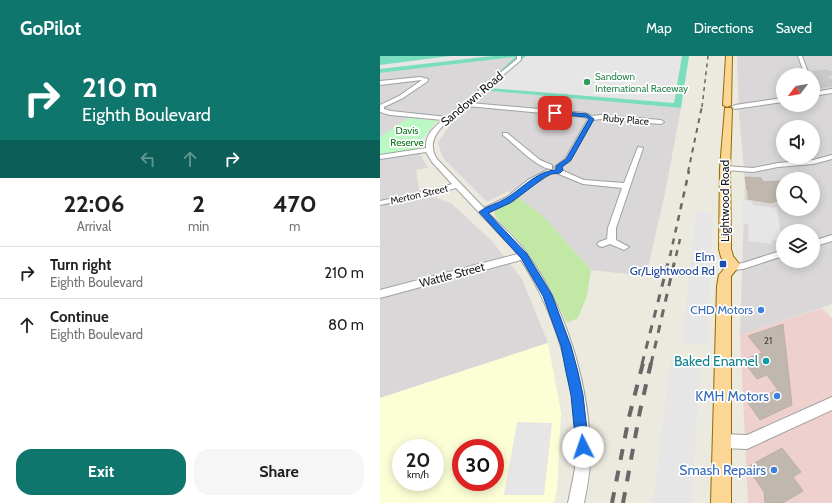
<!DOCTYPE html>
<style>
body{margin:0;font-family:Cabin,sans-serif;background:#f6f6f6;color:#202124;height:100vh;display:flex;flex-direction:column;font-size:15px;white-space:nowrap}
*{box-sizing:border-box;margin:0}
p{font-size:13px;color:#757577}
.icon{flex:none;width:22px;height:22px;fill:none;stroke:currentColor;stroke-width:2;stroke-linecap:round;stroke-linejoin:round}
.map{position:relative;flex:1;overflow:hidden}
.panel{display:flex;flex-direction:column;background:#fff;width:380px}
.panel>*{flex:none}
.banner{background:#0f766e;color:#fff;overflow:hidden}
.needle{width:26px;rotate:239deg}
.buttons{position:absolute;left:396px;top:12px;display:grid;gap:8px}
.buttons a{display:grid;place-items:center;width:44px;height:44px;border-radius:50%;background:#fff;box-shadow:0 2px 10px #0003;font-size:20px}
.speed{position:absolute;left:12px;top:383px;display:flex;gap:8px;font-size:20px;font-weight:700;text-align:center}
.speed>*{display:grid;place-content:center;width:52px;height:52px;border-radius:50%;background:#fff;box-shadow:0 2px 10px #0003;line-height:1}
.speed small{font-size:10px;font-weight:400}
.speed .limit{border:6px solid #d22;background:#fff;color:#111}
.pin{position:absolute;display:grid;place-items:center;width:34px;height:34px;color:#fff;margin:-17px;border-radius:8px;box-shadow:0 2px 6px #0006}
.me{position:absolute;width:44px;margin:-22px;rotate:356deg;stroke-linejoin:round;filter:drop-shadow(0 0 3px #0008)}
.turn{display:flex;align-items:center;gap:14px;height:84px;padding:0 16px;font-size:18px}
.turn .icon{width:52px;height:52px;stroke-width:2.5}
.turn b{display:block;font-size:28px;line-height:34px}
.lanes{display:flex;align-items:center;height:38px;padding:0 16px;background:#0003;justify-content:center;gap:20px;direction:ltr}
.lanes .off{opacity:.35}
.eta{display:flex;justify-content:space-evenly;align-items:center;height:68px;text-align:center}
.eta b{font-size:24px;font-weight:700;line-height:28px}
.cta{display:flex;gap:8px;margin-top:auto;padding:8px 16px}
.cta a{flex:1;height:46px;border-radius:16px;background:#0f766e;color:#fff;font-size:16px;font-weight:700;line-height:46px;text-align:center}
.cta a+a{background:#f6f6f6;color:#202124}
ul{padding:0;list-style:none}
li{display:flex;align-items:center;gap:12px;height:52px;padding:0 16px;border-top:1px solid #e0e0e0}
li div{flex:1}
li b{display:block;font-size:15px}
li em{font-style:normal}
header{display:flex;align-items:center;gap:24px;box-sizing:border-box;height:56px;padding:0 20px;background:#0f766e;color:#fff}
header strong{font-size:19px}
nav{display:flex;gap:22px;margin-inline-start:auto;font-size:14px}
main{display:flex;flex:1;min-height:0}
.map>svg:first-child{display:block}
</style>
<header>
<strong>GoPilot</strong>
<nav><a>Map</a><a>Directions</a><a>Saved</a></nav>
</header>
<main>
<section class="panel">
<div class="banner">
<div class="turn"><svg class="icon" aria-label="right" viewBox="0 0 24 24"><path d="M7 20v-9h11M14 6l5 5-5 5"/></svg><div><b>210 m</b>Eighth Boulevard</div></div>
<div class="lanes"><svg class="icon off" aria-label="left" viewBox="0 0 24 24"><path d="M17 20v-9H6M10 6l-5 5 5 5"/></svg><svg class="icon off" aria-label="ahead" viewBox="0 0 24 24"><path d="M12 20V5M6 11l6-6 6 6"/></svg><svg class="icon" aria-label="right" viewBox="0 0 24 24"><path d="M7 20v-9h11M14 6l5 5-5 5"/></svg></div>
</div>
<div class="eta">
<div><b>22:06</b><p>Arrival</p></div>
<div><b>2</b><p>min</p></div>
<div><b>470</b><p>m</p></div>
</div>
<ul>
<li><svg class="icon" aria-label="right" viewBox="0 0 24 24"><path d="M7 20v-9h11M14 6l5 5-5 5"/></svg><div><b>Turn right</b><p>Eighth Boulevard</p></div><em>210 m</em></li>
<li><svg class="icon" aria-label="ahead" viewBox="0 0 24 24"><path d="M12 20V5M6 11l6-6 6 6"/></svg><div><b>Continue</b><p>Eighth Boulevard</p></div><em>80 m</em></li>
</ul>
<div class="cta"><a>Exit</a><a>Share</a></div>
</section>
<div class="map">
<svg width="452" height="447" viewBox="0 0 452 447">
<rect width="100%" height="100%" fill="#ece9df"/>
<g fill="#d9d7d7" fill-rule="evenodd">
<path d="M357,0H452V248L360,279L365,124L359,59ZM403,19H433V49H403ZM403,71H433V101H403ZM403,123H433V153H403ZM403,175H433V205H403Z"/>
<polygon points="135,1 100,34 301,52 285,137 266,220 211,214 163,160 128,135 107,146 63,102 58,87 72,66 28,62 0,81 0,17"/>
<polygon points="37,93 48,112 36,114 39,134 72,148 111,184 142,223 168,287 0,342 0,98"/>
</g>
<polygon fill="#eed1ce" points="442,252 452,262 452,447 368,447 360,279"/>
<path fill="#fcffd6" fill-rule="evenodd" d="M168,287L181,357L177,435L174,447H0V342ZM21,392H55V426H21ZM81,392H115V426H81Z"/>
<polygon fill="#c8c8c8" points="446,13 452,16 452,19 447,21 452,23 452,31 442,32 440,32 433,15"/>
<path fill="#c1e8a4" d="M137,141L163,160L211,214L207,240L198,262L187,267C174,239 160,212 141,188C133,177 121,169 114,158C116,150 130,145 137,141Z"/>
<polygon fill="#baf9c3" points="28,62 57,65 42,83 39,93 0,98 0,81"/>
<polygon fill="#7cddbe" points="0,0 309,0 301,52 100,34 135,1 0,17"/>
<g fill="#e6e6e6">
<polygon points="70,0 112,0 0,13 0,9"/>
<polygon points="146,0 302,0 294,47 108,32"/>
<polygon points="362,143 372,145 373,149 397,152 402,185 392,184 392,188 369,185 368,168 363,167"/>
<polygon points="316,156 333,158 327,287 323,290 302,286"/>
<polygon points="291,301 298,302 312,312 320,314 312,447 273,447"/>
<polygon points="137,366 172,367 164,439 124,439"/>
</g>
<g fill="#c0b8af" stroke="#beb0a2">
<polygon points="365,121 381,122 383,126 403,125 403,139 399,139 400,144 391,147 368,143 368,134 367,134"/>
<polygon points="403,268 412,349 380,364 368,347 398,334 387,319 377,323 365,307 365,303 382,297 368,280"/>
<polygon points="402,392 421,416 413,421 423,435 403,447 385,447 384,436 367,411"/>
</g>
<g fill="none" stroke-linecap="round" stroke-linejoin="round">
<defs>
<g id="minor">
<path d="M137,0H141V4L90,47L205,57L212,60L221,59L281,64L284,66L281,68L221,63L213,64L190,105L178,113L174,111L185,103L208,63L204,61L87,50C71,63 42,80 57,103L104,152L127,141L148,124L167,114H170L174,116L154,128L133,145L108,157C122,170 137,183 148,199C187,253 211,334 210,402C210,417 207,432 204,447H188C191,432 195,417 196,402C198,333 178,261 141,204L0,242V234L138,198L76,132L58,137L0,149V145L56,133L72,128L52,106L46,96L0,103V99L46,92C45,79 53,72 63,64L10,59L0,56V49L19,40L42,24L0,29V25L40,21L48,23V25L23,42L4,51V53L11,55L67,61L137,3Z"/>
<polygon points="418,0 422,0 429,19 425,19"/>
<polygon points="452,33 452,37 433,40 433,36"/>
<polygon points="403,42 403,46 355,53 352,51 355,49"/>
<path d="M123,77H127L160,104L172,109V113C159,114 133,87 123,79Z"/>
<polygon points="258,91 263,92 236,172 236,184 249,191 244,194 230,188 222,191 219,190 217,188 219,186 227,183 228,172 242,132 203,128 174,116 178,114 181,114 204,124 244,127"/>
<polygon points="452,99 452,103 433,108 398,111 373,116 345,114 341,112 345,110 373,112 398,107 433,104"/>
<polygon points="452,179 452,185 433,191 433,185"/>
<polygon points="403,194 403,200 363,213 353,214 348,211 350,209 363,207"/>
<polygon points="452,341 452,354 367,393 342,392 337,390 335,385 337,380 342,378 367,379"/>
</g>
<g id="major">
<polygon points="346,0 352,0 351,49 347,51 343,49"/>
<polygon points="345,52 351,52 352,54 350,112 351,193 353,200 360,209 351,220 351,447 331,447 337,230 339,219 347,209 341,201 339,193 340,112"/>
</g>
</defs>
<use href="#minor" stroke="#a1a1a1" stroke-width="2"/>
<use href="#major" stroke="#916b00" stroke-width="2"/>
<use href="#minor" fill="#fff" fill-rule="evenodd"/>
<use href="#major" fill="#fcd695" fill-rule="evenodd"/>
<polyline stroke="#686868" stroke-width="1.5" stroke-dasharray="4 4" stroke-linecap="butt" points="322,51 328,0"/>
<polyline stroke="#686868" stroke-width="2" stroke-dasharray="5 5" stroke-linecap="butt" points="308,116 322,50"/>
<g stroke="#686868" stroke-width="2.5" stroke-dasharray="6 6" stroke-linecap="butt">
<polyline points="290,200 309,115"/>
<polyline points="296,200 300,183"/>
</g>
<g stroke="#686868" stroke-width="3" stroke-dasharray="8 8" stroke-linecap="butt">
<polyline points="262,308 290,199"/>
<polyline points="271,308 296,199"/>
</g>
<g stroke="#686868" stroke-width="4" stroke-dasharray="11 11" stroke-linecap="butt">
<polyline points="232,447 249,361 263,307"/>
<polyline points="243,447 260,355 271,307"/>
</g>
</g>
<path fill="#1a73e8" stroke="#114b97" d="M173,55L207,58L214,63L191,104L182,111L183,114L180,117L171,118L165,121L130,147L108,157L147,198L172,239L191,290L198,316L203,339L209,391L207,396L203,398L198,396L196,391L191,339L186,316L181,290L163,240L141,202L99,156C106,150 117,148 125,143C141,134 156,115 176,114V110L186,103L209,63L206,61L175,58L173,57Z"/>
<circle fill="#2e9e5b" stroke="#fff" stroke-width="1.5" cx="207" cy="26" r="4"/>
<rect fill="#1a4fb4" stroke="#fff" stroke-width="1.5" x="339" y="204" width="8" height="8" rx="2"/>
<g fill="#3f7fe0" stroke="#fff" stroke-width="1.5">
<circle cx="381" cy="254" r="4"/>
<circle cx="397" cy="340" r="4"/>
<circle cx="394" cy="414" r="4"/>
</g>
<circle fill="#0f9aa8" stroke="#fff" stroke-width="1.5" cx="386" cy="305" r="4"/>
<g text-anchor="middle" stroke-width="3.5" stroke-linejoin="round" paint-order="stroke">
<g font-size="10" fill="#27864d" stroke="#fff" text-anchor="start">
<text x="215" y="24">Sandown<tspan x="215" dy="12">International Raceway</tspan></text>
</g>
<g font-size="10" fill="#1a1a1a" stroke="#fff">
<text transform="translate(246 63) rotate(5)" y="4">Ruby Place</text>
<text transform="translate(39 138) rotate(-13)" y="4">Merton Street</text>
</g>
<g font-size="10" fill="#0b761b" stroke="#fff">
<text x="27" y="78">Davis<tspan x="27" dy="12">Reserve</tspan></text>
</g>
<g font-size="10" fill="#44423f">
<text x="388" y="288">21</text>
</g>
<g font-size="12" fill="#1a1a1a" stroke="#fff">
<text transform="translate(92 43) rotate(-40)" y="4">Sandown Road</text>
<text transform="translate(345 145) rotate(-90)" y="4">Lightwood Road</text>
<text transform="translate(72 219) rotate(-15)" y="4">Wattle Street</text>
</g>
<g font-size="12" fill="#164399" stroke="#fff" text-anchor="end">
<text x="335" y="205">Elm<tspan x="335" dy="14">Gr/Lightwood Rd</tspan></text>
</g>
<g font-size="12" fill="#366cbe" stroke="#fff" text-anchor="end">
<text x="373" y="258">CHD Motors</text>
</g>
<g font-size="14" fill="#0d838f" stroke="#fff" text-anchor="end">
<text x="378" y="310">Baked Enamel</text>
</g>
<g font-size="14" fill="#366cbe" stroke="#fff" text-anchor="end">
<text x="389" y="345">KMH Motors</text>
<text x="386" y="419">Smash Repairs</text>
</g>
</g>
</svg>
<div class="buttons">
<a><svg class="needle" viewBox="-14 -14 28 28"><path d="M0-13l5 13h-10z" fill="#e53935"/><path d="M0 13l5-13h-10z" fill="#757577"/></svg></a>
<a><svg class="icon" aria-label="sound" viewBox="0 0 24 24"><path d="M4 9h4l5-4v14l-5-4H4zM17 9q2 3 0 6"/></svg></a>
<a><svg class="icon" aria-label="search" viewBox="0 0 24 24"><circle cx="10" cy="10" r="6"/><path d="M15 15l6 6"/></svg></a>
<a><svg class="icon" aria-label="layers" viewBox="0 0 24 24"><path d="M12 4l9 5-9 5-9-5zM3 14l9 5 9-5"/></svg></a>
</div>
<div class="speed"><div>20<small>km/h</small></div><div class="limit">30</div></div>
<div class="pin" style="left:175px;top:57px;background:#d93025"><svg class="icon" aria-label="arrive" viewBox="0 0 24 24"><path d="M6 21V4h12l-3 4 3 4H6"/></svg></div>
<svg class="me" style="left:203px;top:391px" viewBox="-20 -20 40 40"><circle r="19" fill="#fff"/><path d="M0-13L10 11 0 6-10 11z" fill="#1a73e8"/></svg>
</div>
</main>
